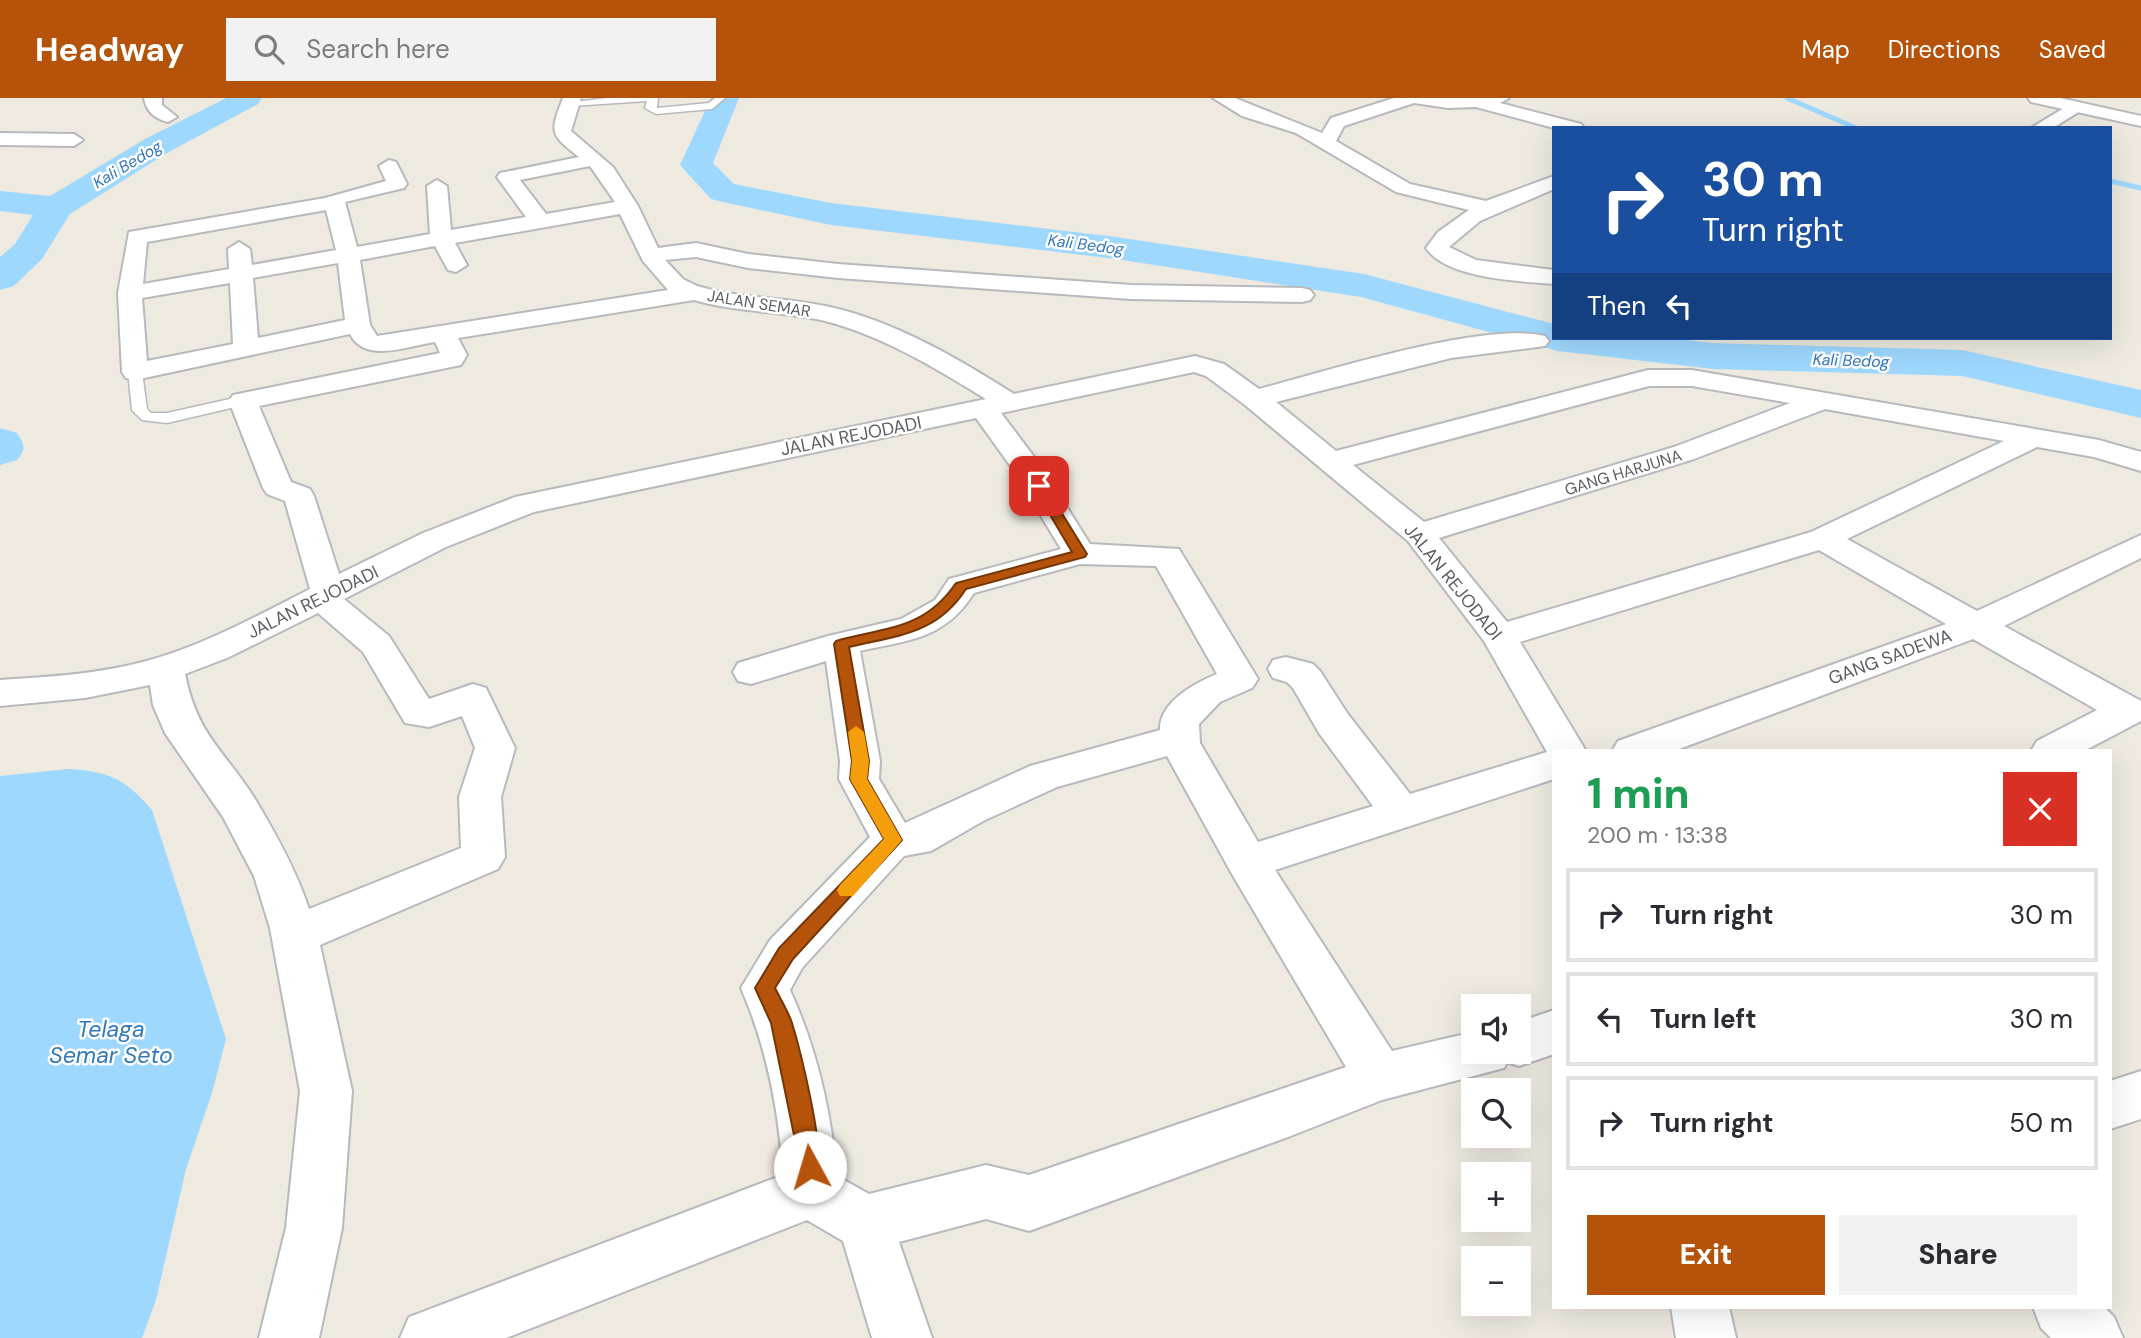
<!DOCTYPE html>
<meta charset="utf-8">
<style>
body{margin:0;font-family:"DM Sans",sans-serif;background:#f2f2f3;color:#2b2b33;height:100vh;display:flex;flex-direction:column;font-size:26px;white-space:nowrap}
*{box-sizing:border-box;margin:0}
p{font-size:23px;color:#7c7c81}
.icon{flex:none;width:38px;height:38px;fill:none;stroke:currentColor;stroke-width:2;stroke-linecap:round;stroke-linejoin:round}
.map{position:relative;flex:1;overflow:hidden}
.sheet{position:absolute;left:1552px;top:651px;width:560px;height:560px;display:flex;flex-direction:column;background:#fff;border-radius:0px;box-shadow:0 7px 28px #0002}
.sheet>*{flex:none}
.hud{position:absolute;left:1552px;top:28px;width:560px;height:214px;border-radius:0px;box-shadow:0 7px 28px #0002;background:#1a4fa0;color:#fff;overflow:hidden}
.tools{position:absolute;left:1461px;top:896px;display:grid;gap:14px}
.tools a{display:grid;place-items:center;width:70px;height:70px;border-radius:0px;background:#fff;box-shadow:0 7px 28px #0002;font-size:35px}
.pin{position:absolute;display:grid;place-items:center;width:60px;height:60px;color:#fff;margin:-30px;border-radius:14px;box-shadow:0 4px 10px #0006}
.me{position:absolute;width:77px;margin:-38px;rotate:354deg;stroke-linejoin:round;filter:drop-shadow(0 0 5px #0008)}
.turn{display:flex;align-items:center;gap:24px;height:147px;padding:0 35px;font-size:32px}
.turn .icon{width:91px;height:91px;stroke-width:2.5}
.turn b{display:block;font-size:49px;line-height:60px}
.then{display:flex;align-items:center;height:66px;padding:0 35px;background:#0003;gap:14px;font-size:26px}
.round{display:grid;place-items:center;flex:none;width:74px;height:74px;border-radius:0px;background:#f2f2f3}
.headline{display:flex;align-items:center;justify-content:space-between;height:119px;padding:0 35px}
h1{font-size:42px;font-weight:800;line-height:52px;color:#1e9e55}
.action{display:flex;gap:14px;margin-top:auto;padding:14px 35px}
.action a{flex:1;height:80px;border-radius:0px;background:#b45309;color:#fff;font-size:28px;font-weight:800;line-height:80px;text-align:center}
.action a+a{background:#f2f2f3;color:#2b2b33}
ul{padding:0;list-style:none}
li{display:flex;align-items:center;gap:21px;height:94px;margin:0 14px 10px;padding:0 21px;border:4px solid #e1e1e2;border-radius:0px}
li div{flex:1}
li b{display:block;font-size:26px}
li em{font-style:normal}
header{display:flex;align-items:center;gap:42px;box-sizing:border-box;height:98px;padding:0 35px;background:#b45309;color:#fff}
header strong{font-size:33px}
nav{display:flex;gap:38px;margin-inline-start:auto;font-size:24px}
.search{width:490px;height:63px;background:#f2f2f3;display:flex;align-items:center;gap:18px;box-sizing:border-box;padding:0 24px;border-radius:0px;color:#7c7c81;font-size:26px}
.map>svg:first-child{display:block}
</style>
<header>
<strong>Headway</strong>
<div class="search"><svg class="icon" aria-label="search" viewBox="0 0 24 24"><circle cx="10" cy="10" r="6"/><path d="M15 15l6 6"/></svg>Search here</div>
<nav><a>Map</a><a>Directions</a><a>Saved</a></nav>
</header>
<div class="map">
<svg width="2141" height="1240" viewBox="0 0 2141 1240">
<rect width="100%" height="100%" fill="#eeeae0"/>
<path fill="#9fd8ff" d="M68,671C108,673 126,681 152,712L226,941L212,995L186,1071L156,1202L142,1240H0V678Z"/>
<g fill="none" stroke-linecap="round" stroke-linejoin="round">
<g stroke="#9fd8ff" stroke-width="5">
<polyline points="1787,0 1856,30"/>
<polyline points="2110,83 2141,90"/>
</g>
<g fill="#9fd8ff" fill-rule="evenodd">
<polygon points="226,0 262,0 258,6 167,55 70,116 42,161 14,188 0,192 0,159 15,146 33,117 0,113 0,93 50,98 145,41"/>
<polygon points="711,0 739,0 713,65 734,86 831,105 1116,139 1364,176 1554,226 1554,240 1668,240 1713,245 1962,252 2141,292 2141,320 1962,278 1713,271 1558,253 1361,199 1116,161 831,127 723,104 711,101 680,67"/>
<path d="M0,330L17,335C25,347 26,351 17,362L0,367Z"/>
</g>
<defs>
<g id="service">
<polygon points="607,0 658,0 657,10 709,5 715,0 725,0 712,11 656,16 645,10 647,3 572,8 567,5"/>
<polygon points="135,270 142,274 147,311 151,315 167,315 243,298 251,303 248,306 167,325 142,322 132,312 128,274"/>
</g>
<g id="minor">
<path d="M144,0H162V7L177,19L168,24C155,21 146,13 144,0Z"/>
<path d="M563,0H581L571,33L613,69L638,108L658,150L696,145L748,156L838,166L1131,187L1302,190L1310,192L1314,197L1310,202L1302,204L1131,201L838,180L748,170L696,159L665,162L683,181L697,188C740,201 786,199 830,209C896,224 957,260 1014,296L1195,258L1224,266L1259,291C1324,274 1484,223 1545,238L1549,243L1545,248L1451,260L1276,304L1336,353L1648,272H1692L2099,342L2141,354V373L2094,359L2037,349L1847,441L1977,513L2141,437V460L2004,528L2141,603V623L2084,653H2031L2037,643L2097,612L1973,541L1674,653H1612L1618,643L1946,526L1819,452L1520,544L1586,653H1554V681L1275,772L1392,953L1474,934V954H1519V924L1554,912V956L1519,968L1507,964L1504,970L1382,1002L1288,1039L1029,1133L986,1121L899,1144L932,1240H872L843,1143L807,1122L506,1240H400L409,1219L783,1077C779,1012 767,950 741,890L770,842L870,739L839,681L840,663L826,563L751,586L738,583L733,574L738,565L828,538L901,521L935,502L949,481L1061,451L1012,370L976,320L534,414L446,449L344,501L389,538L429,601L473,586L486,590L515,650L501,699L505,759L498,771L320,847L352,993L342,1130L319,1240H259L286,1130L300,993L270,830L254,778L223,719L165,635L153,607L150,587L85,600L0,608V582C48,579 97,576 143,564C201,549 257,518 310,491L285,403L267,396L263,390L229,303L233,297L243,295L440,255L435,244C408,248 365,266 350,236L135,282L126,280L122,274L118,195L129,134L325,100L386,83L379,68L389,62L396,64L407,86L404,90L345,104L357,149L430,136L427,88L437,82L447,88L451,132L526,119L497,79L500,75L579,59C549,36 550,34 563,0ZM590,68L615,104L546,116L520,82ZM326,112L336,152L252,167L250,151L239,144L228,151L229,171L143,186L147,144ZM620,116L643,163L668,192L377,238L370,227L360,162L435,148L448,172L456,174L467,167L455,145ZM338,165L345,222L258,240L253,180ZM230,185L233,246L147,263L142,200ZM694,202C735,214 779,213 821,222C880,236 935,270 986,301L515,399L423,435L339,476L314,398L310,391L291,384L259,308L461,267L467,257L458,240ZM1194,274L1206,278L1245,307L1408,443L1484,543L1547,654L1410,696L1347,615L1320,573L1313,566L1286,559L1273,562L1268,571L1273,580L1287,584L1293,590L1319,635L1373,708L1258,744L1200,645L1199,626L1220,604L1252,590L1258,581L1179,451L1090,446L1041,368L1001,315ZM1649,288H1692L1790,305L1674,349L1424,424L1353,367ZM1825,311L2004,343L1811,434L1507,524L1439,440L1694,361ZM1080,466L1156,468L1217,576C1195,585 1159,604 1160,632L1030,668L905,725L879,681L880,663L860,553C909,542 945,541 974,495ZM318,515L363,554L405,625L429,629L462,618L475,650L459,699L461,750L309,811C296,772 276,736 255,701C224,652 197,637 185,576L227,560ZM1167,658L1232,776L1346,969L1029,1077L986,1067L869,1096L837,1078C831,1013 817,951 790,892L802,870L904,758L931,753L983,723L1057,689Z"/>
<path d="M1213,0H1235L1322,35L1331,20L1394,0H1509L1500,5L1581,26L1584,30H1554L1476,9L1448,10L1414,5L1344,28L1336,43L1410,86L1486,103L1554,78V91L1480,123L1449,149L1476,162L1554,172V186C1519,183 1447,181 1426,150L1438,134L1469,112L1396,94L1296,35L1242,18Z"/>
<polygon points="2074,4 2083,9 2080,13 2053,30 2031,30"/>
<polygon points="0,35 74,36 83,42 74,48 0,47"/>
<polygon points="2141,973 2141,1021 2110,1031 2110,983"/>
<polygon points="1671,1209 1729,1209 1736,1240 1676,1240"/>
<polygon points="2033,1209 2104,1209 2114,1219 2123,1240 2051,1240 2041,1230"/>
</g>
<polygon id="tertiary" points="2028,0 2060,0 2141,18 2141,28 2031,4"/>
</defs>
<use href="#service" stroke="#b6b9be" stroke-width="3"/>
<use href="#minor" stroke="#b6b9be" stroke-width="4"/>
<use href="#tertiary" stroke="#b6b9be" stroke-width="4"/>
<use href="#service" fill="#fff" fill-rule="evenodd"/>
<use href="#minor" fill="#fff" fill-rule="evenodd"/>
<use href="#tertiary" fill="#fff" fill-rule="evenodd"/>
</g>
<path fill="#b45309" stroke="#753606" stroke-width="2" d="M1039,384L1045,388L1087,456L1085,459L966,491C936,537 898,537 849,549L869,663L867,681L902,742L793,861L775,890C781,902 788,913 792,925C800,951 826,1055 817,1076L810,1080L802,1076L771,925L755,890L779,850L884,741L850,681L852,663L834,546L836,543C886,529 924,532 956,485L1072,454L1033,388Z"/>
<polygon fill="#f59e0b" points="856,628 864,634 869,663 867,681 902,742 853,798 840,798 837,792 840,787 884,741 850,681 852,663 848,634"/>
<g text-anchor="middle" stroke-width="5" stroke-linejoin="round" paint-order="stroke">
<g font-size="16" font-style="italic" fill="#3279ba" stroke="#fff">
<text transform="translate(127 66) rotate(-31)" y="6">Kali Bedog</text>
<text transform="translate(1086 146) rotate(7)" y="6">Kali Bedog</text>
<text transform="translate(1851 262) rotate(2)" y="6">Kali Bedog</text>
</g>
<g font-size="16" fill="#595e63" stroke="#fff">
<text transform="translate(759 205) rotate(9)" y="6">JALAN SEMAR</text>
<text transform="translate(1623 374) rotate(-17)" y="6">GANG HARJUNA</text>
</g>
<g font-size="18" fill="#595e63" stroke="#fff">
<text transform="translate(851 338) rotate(-11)" y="6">JALAN REJODADI</text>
<text transform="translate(1453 484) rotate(51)" y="6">JALAN REJODADI</text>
<text transform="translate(313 504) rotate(-26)" y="6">JALAN REJODADI</text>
<text transform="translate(1890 559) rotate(-20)" y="6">GANG SADEWA</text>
</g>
<g font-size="23" font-style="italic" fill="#3279ba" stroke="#fff">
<text x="111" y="939">Telaga<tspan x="111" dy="26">Semar Seto</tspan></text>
</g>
</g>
</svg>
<div class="tools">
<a><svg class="icon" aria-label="sound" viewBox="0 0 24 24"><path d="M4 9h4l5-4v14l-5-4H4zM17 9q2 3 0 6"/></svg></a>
<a><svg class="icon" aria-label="search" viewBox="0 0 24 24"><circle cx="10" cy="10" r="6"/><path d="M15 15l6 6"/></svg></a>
<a>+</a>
<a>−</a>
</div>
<div class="pin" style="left:1039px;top:388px;background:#d93025"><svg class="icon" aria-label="arrive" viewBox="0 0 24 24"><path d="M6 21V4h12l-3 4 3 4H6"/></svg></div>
<svg class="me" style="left:810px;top:1069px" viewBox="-20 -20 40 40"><circle r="19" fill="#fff"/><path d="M0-13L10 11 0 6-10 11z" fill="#b45309"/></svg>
<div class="hud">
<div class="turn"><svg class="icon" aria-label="right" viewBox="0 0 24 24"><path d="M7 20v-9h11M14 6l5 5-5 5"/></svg><div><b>30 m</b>Turn right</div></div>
<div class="then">Then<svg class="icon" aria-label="left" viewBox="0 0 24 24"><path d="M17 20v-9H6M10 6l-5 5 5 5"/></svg></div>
</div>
<section class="sheet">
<div class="headline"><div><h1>1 min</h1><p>200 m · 13:38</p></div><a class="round" style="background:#d93025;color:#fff"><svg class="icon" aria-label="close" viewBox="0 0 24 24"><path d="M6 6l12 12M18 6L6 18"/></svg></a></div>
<ul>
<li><svg class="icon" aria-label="right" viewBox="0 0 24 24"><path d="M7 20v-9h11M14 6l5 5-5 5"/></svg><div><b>Turn right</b></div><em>30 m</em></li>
<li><svg class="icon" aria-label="left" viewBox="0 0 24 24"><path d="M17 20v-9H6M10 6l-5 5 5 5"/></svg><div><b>Turn left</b></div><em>30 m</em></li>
<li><svg class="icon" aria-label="right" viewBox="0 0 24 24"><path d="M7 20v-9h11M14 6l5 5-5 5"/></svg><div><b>Turn right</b></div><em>50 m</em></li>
</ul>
<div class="action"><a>Exit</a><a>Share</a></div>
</section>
</div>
